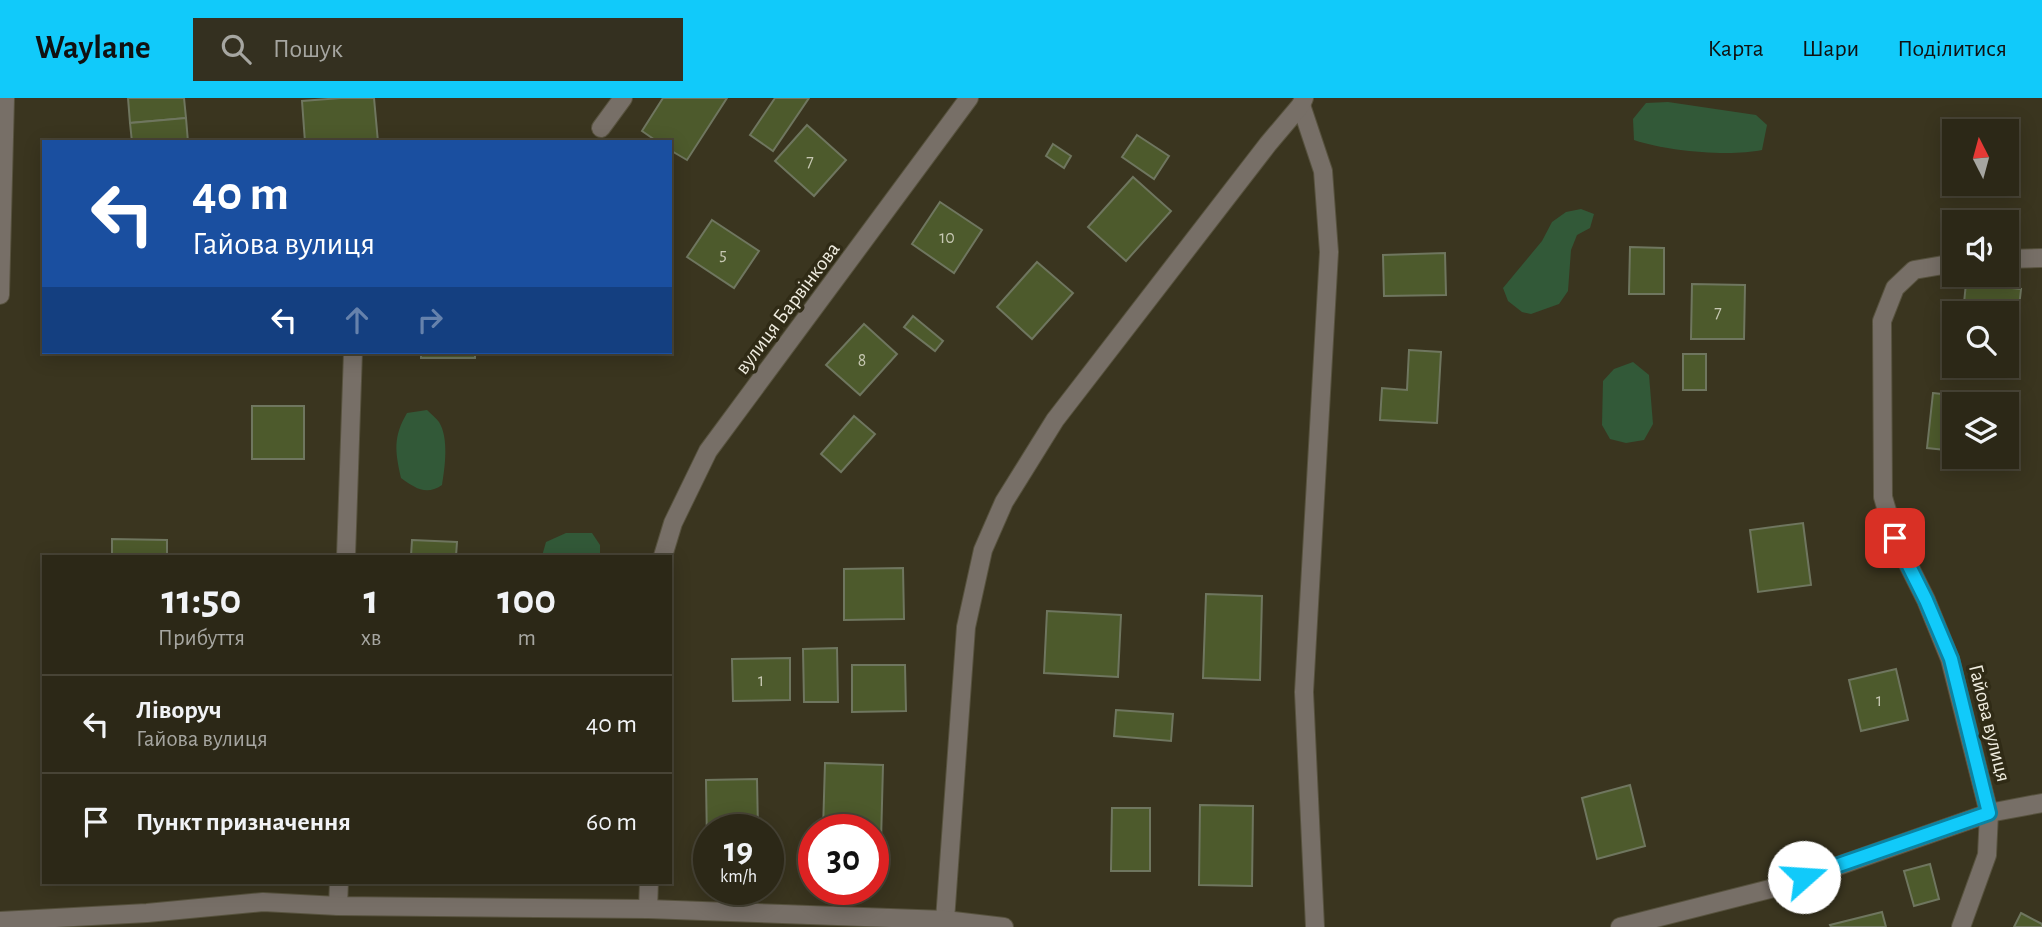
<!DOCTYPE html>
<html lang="uk">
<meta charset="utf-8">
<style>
body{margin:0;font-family:"Alegreya Sans",sans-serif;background:#343020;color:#f1f3f6;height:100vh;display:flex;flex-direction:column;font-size:26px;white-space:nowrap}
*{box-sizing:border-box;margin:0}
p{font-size:23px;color:#a6a6a1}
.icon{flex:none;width:38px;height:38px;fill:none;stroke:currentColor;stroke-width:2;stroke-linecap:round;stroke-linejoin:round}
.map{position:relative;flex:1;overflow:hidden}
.details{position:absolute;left:42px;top:457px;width:630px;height:329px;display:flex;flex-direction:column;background:#2c2817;border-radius:0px;box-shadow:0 4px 18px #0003,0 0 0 2px #484436}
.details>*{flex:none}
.banner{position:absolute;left:42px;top:42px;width:630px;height:214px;border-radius:0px;box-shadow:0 4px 18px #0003,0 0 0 2px #484436;background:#1a4fa0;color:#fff;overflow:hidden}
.needle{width:46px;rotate:354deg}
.controls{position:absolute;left:1942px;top:21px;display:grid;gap:14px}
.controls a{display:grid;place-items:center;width:77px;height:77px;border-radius:0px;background:#2c2817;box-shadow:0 4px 18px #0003,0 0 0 2px #484436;font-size:35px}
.speed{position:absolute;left:693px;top:716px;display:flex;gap:14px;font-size:35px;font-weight:700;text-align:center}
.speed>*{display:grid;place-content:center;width:91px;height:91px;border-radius:50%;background:#2c2817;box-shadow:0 4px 18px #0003,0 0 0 2px #484436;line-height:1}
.speed small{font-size:18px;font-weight:400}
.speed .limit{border:10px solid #d22;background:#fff;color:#111}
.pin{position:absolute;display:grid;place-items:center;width:60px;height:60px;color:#fff;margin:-30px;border-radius:14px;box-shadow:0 4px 10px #0006}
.me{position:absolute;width:77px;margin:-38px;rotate:71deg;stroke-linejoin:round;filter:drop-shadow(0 0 5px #0008)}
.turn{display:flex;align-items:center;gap:24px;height:147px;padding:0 35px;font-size:32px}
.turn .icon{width:91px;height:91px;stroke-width:2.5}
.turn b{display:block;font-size:49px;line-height:60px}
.lanes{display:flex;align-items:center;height:66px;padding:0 35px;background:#0003;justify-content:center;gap:35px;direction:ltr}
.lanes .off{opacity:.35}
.eta{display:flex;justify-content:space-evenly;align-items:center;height:119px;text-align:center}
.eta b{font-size:42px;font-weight:600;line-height:49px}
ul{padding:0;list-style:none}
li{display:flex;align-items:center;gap:21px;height:98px;padding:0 35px;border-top:2px solid #484436}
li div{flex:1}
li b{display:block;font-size:26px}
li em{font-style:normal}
header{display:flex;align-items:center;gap:42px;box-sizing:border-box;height:98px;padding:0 35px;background:#11cafa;color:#111}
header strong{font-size:33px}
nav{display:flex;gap:38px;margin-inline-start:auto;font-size:24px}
.search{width:490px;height:63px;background:#343020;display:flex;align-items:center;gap:18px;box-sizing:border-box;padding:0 24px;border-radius:0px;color:#a6a6a1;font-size:26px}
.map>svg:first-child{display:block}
</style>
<header>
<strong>Waylane</strong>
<div class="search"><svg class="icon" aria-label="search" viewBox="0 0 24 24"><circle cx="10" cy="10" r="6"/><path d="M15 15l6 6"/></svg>Пошук</div>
<nav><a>Карта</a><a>Шари</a><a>Поділитися</a></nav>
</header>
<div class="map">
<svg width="2042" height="829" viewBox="0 0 2042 829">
<rect width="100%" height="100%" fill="#3a351f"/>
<g fill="#325938">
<path d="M1668,4L1756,17L1767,27L1762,52C1729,59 1666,53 1634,42L1633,21L1646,5Z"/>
<polygon points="1581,111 1594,116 1590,130 1577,137 1571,152 1568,193 1559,206 1531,216 1522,214 1508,203 1503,190 1542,143 1552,124 1566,114"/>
<polygon points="1633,264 1649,277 1653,326 1644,342 1626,345 1610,341 1602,327 1603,283 1614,271"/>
<path d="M427,312C431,316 436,320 439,324C449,340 445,369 442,387C426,398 415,390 401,380C395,353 393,339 407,315Z"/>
<polygon points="566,435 592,435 600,447 600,458 542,458 546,444"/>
</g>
<g fill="#4d5a2c" stroke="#6f765f" stroke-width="2">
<polygon points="128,0 184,0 186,20 130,25"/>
<polygon points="341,0 374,0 378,44 305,44 302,3"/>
<polygon points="663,0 727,0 687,62 670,52 670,44 658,44 642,33"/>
<polygon points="775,0 809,0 773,53 750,37"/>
<polygon points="186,20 188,44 132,44 130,25"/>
<polygon points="807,27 846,62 814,98 775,63"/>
<polygon points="1137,37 1169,58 1154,81 1122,59"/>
<polygon points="1053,46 1071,58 1064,70 1046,58"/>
<polygon points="1133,79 1171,113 1126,163 1088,129"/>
<polygon points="940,104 982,132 954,175 912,146"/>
<polygon points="712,122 759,153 734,190 687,159"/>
<polygon points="1630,149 1664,150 1664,196 1629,196"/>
<polygon points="1445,155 1446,197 1384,198 1383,157"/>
<polygon points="1037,164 1073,195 1032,241 997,209"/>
<polygon points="1966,185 2021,191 2014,255 2007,255 2007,215 1963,215"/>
<polygon points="1692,186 1745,187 1744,241 1691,241"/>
<polygon points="913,218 943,243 935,253 904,229"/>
<polygon points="864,226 897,256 860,297 826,267"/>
<polygon points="1409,252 1441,254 1437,325 1380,322 1382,290 1407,292"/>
<rect x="234" y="254" width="55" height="2"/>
<rect x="421" y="254" width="54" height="6"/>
<rect x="1683" y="256" width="23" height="36"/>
<polygon points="1933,295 1987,301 1986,306 1955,306 1955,353 1927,350"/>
<rect x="252" y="308" width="52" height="53"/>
<polygon points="854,318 875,336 841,374 821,356"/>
<polygon points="1803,425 1811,487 1758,494 1750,432"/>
<polygon points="112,441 167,442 167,458 112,458"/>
<polygon points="412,442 457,444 456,458 411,458"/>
<polygon points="903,470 904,521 844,522 844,471"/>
<polygon points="1206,496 1262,498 1260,582 1203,580"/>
<polygon points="1047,513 1121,517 1118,579 1044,575"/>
<polygon points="837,550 838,604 804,604 803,551"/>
<polygon points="790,560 790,602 733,603 732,561"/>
<polygon points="852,567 905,567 906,613 852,614"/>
<polygon points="1896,571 1908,622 1861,633 1849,582"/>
<polygon points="1116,612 1173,616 1171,643 1114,638"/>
<polygon points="825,665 883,667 881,744 873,744 873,732 823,732"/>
<polygon points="757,681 758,732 709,732 709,745 707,745 706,682"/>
<polygon points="1630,687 1645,748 1597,761 1582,700"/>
<polygon points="1200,707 1253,708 1252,788 1199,787"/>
<polygon points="1112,710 1150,710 1150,773 1111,773"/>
<polygon points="1930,766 1939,801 1914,808 1904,773"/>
<polygon points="1882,814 1886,829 1831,829 1830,827"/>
<polygon points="2021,815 2042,826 2042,829 2014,829"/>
</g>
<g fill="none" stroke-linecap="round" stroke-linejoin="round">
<defs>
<g id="minor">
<polyline points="1301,7 1323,73 1329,154 1304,594 1315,829"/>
<polyline points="601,30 623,0"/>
<polyline points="2007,161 2042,160"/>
<polyline points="1955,165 1914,172 1895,190 1882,223 1883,399 1895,440 1926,502 1950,561 1989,715 1987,757 1961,829"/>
<polyline points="346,458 353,254"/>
<polyline points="663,458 673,425 708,353 969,0"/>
<polyline points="338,808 339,784"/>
<polyline points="648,811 649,784"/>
<polyline points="945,822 966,529 983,452 1004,404 1055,322 1268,46 1301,7 1304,0"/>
<polyline points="0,823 147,815 263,804 338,808 648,811 945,822 1004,829"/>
<polyline points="1620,829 1778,789 1989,715 2042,705"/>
</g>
<polyline id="tertiary" points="0,197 5,0"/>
</defs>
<use href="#minor" stroke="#57523e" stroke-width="20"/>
<use href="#tertiary" stroke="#57523e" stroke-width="20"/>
<use href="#minor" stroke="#776f67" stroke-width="18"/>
<use href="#tertiary" stroke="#776f67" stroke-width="18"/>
</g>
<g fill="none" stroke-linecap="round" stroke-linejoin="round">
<defs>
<polyline id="route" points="1804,779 1989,715 1951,561 1926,502 1895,440"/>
</defs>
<use href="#route" stroke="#0b83a2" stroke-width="18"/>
<use href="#route" stroke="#11cafa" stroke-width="12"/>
</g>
<g text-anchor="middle" stroke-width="7" stroke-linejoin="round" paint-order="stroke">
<g font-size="18" fill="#c7c8b3">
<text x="810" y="69">7</text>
<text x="947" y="145">10</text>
<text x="723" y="162">5</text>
<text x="1718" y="220">7</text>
<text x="862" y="268">8</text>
<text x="761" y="588">1</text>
<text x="1879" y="608">1</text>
</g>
<g font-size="21" fill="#f0ede0" stroke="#302b16">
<text transform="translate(787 210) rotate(-53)" y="7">вулиця Барвінкова</text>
<text transform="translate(1990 625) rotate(76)" y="7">Гайова вулиця</text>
</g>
</g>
</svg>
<div class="controls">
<a><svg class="needle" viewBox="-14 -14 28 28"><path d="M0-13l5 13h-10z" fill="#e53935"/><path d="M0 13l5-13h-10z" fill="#a6a6a1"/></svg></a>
<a><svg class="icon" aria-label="sound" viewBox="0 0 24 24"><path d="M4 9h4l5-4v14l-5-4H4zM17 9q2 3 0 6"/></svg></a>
<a><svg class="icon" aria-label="search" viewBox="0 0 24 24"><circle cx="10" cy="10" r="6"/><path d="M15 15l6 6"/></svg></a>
<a><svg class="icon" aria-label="layers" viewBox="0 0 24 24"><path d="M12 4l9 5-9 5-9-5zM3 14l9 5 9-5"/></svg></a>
</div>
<div class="speed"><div>19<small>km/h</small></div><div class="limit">30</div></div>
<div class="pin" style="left:1895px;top:440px;background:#d93025"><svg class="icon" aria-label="arrive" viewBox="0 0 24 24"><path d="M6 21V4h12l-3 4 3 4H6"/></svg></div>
<svg class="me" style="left:1804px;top:779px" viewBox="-20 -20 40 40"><circle r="19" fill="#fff"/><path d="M0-13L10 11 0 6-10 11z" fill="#11cafa"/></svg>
<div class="banner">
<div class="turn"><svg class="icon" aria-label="left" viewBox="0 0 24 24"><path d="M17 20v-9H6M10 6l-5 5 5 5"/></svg><div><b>40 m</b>Гайова вулиця</div></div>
<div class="lanes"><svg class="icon" aria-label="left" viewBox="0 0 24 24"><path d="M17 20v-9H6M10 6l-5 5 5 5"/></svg><svg class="icon off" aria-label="ahead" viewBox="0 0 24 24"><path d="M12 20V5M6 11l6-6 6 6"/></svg><svg class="icon off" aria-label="right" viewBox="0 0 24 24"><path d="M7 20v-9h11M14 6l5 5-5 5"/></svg></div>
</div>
<section class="details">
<div class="eta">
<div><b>11:50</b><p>Прибуття</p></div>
<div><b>1</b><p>хв</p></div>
<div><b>100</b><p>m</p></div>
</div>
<ul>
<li><svg class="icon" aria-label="left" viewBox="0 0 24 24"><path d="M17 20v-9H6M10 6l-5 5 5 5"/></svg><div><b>Ліворуч</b><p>Гайова вулиця</p></div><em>40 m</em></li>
<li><svg class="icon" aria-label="arrive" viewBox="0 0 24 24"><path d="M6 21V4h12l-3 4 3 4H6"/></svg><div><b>Пункт призначення</b></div><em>60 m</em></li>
</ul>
</section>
</div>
